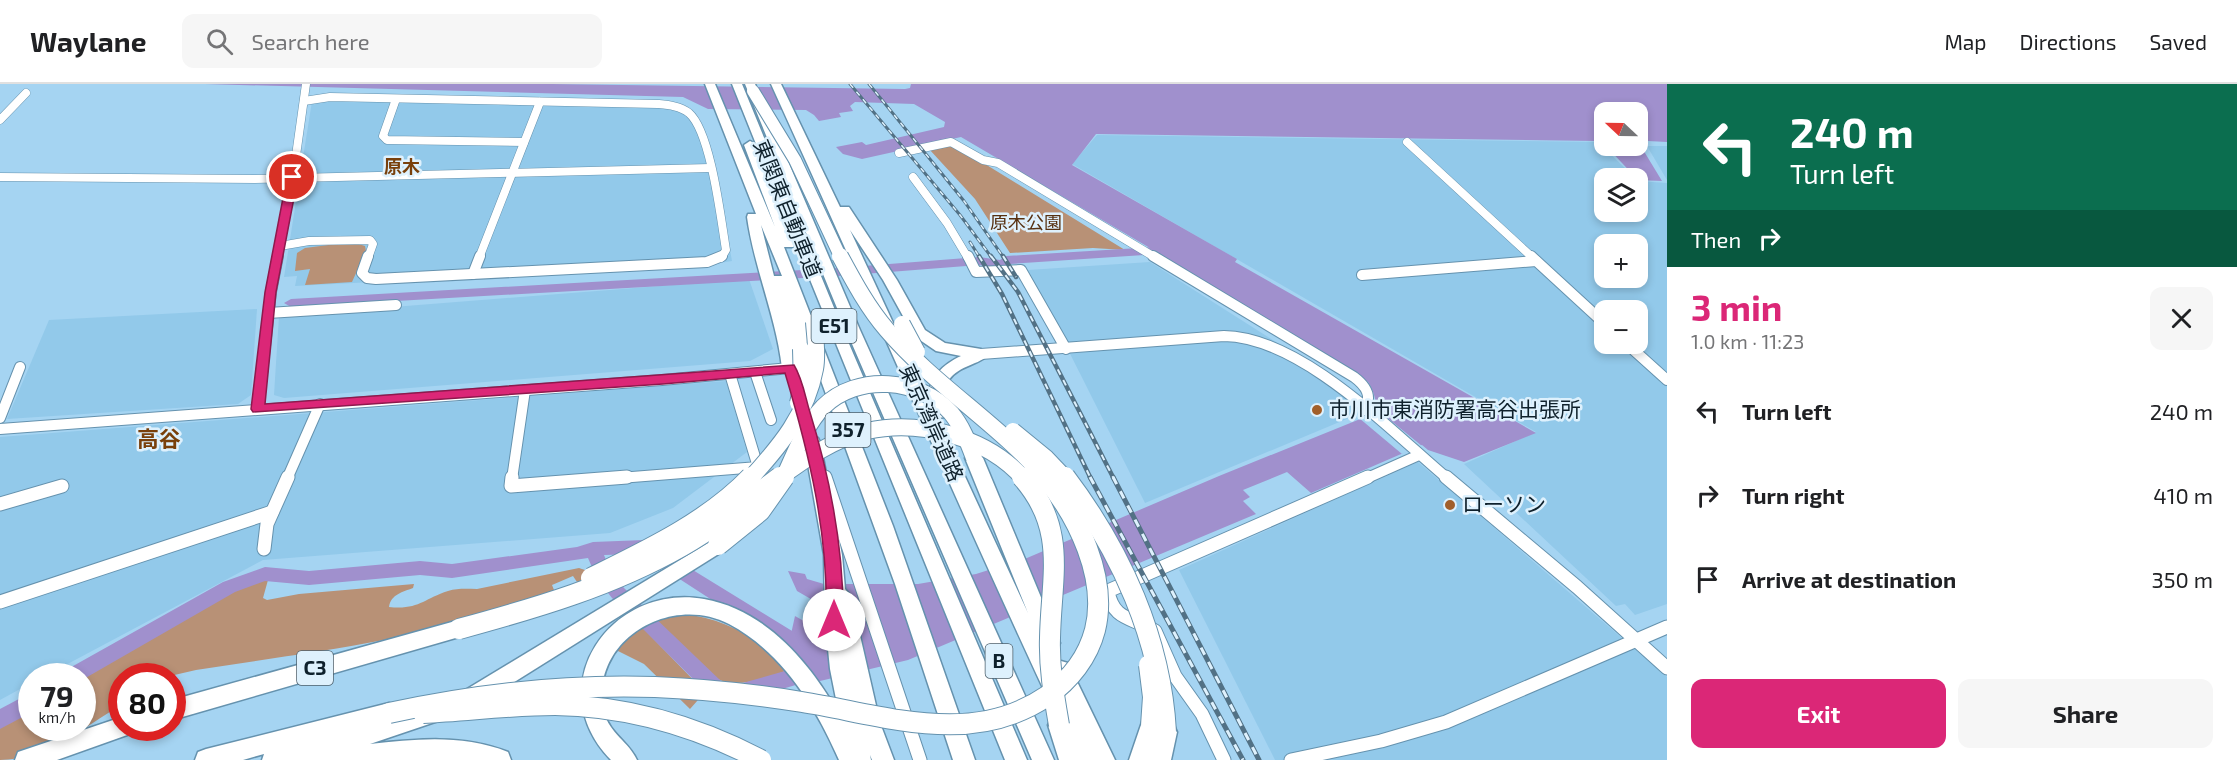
<!DOCTYPE html>
<meta charset="utf-8">
<style>
body{margin:0;font-family:"Exo 2","Noto Sans JP",sans-serif;background:#f6f6f6;color:#202124;height:100vh;display:flex;flex-direction:column;font-size:22px;white-space:nowrap}
*{box-sizing:border-box;margin:0}
p{font-size:20px;color:#757577}
.icon{flex:none;width:33px;height:33px;fill:none;stroke:currentColor;stroke-width:2;stroke-linecap:round;stroke-linejoin:round}
.map{position:relative;flex:1;overflow:hidden}
.details{display:flex;flex-direction:column;background:#fff;width:570px}
.details>*{flex:none}
.top-card{background:#0b6e4f;color:#fff;overflow:hidden}
.needle{width:39px;rotate:292deg}
.fabs{position:absolute;left:1594px;top:18px;display:grid;gap:12px}
.fabs a{display:grid;place-items:center;width:54px;height:54px;border-radius:12px;background:#fff;box-shadow:0 3px 9px #0003;font-size:30px}
.speed{position:absolute;left:18px;top:579px;display:flex;gap:12px;font-size:30px;font-weight:700;text-align:center}
.speed>*{display:grid;place-content:center;width:78px;height:78px;border-radius:50%;background:#fff;box-shadow:0 3px 9px #0003;line-height:1}
.speed small{font-size:15px;font-weight:400}
.speed .limit{border:9px solid #d22;background:#fff;color:#111}
.pin{position:absolute;display:grid;place-items:center;width:51px;height:51px;color:#fff;margin:-26px;border:3px solid #fff;border-radius:50%;box-shadow:0 2px 6px #0007}
.me{position:absolute;width:66px;margin:-33px;rotate:0deg;stroke-linejoin:round;filter:drop-shadow(0 0 4px #0008)}
.turn{display:flex;align-items:center;gap:21px;height:126px;padding:0 24px;font-size:27px}
.turn .icon{width:78px;height:78px;stroke-width:2.5}
.turn b{display:block;font-size:42px;line-height:51px}
.then{display:flex;align-items:center;height:57px;padding:0 24px;background:#0003;gap:12px;font-size:22px}
.round{display:grid;place-items:center;flex:none;width:63px;height:63px;border-radius:12px;background:#f6f6f6}
.overview{display:flex;align-items:center;justify-content:space-between;height:102px;padding:0 24px}
h1{font-size:36px;font-weight:700;line-height:45px;color:#db2777}
.button{display:flex;gap:12px;margin-top:auto;padding:12px 24px}
.button a{flex:1;height:69px;border-radius:12px;background:#db2777;color:#fff;font-size:24px;font-weight:700;line-height:69px;text-align:center}
.button a+a{background:#f6f6f6;color:#202124}
ul{padding:0;list-style:none}
li{display:flex;align-items:center;gap:18px;height:84px;padding:0 24px}
li div{flex:1}
li b{display:block;font-size:22px}
li em{font-style:normal}
header{display:flex;align-items:center;gap:36px;box-sizing:border-box;height:84px;padding:0 30px;background:#fff;border-bottom:2px solid #e0e0e0}
header strong{font-size:28px}
nav{display:flex;gap:33px;margin-inline-start:auto;font-size:21px}
.search{width:420px;height:54px;background:#f6f6f6;display:flex;align-items:center;gap:15px;box-sizing:border-box;padding:0 21px;border-radius:12px;color:#757577;font-size:22px}
main{display:flex;flex:1;min-height:0}
.map>svg:first-child{display:block}
</style>
<header>
<strong>Waylane</strong>
<div class="search"><svg class="icon" aria-label="search" viewBox="0 0 24 24"><circle cx="10" cy="10" r="6"/><path d="M15 15l6 6"/></svg>Search here</div>
<nav><a>Map</a><a>Directions</a><a>Saved</a></nav>
</header>
<main>
<div class="map">
<svg width="1667" height="676" viewBox="0 0 1667 676">
<rect width="100%" height="100%" fill="#a5d4f2"/>
<g fill="#92c9ea" fill-rule="evenodd">
<polygon points="313,11 676,19 695,29 713,71 732,177 707,181 295,202 297,192 284,193"/>
<path d="M1097,51L1598,58L1635,94H1605V128H1638V97L1667,99V520L1635,531L1625,520L1616,522L1464,380L1536,348L1072,80ZM1605,160H1638V194H1605ZM1605,226H1638V260H1605Z"/>
<polygon points="1647,62 1667,62 1667,96"/>
<polygon points="1150,178 1358,310 1361,329 1145,419 1028,186"/>
<polygon points="749,195 773,265 750,277 284,314 274,311 279,232"/>
<polygon points="257,225 251,311 238,320 7,335 49,236"/>
<polygon points="726,297 747,368 673,424 610,449 263,476 45,592 32,592 31,599 0,616 0,353"/>
<polygon points="1418,378 1667,593 1667,676 1275,676 1179,486"/>
</g>
<g fill="#b89176">
<polygon points="948,61 959,64 1125,166 1093,164 1010,169 975,115 929,65"/>
<polygon points="352,158 365,162 366,167 352,198 305,201 310,185 295,187 297,169 305,164"/>
<path d="M579,484L597,490L577,498L573,492L552,501L554,506C441,555 317,567 196,586L170,592H122L121,621C84,643 45,676 0,676V643L31,623L32,644H82L83,595C109,579 248,490 268,496L263,514L267,516L299,510L414,500L413,504C403,508 391,510 389,523C419,526 423,515 448,507C458,504 467,505 477,505Z"/>
<path d="M683,530C723,534 763,554 786,587C769,593 750,600 731,599C704,596 670,555 651,536Z"/>
<polygon points="640,541 705,608 690,625 644,580 614,565"/>
</g>
<path fill="#a090cd" d="M205,0H552L905,5L910,4L911,0H1667V58L1648,57L1645,59V69L1662,97L1638,96L1606,62H1638V28H1605V60L1597,57L1096,50L1072,81L1237,175L1235,178L1536,349L1464,378L1428,366L1422,361L1311,409L1287,388L1243,406L1250,413L1243,417L1256,430L908,576L820,597L796,600L783,586L795,532L802,536L817,530L816,518L797,507L788,487L805,490L807,495L824,500H918L976,490L1027,474L1219,392L1380,327C1375,322 1376,309 1368,298L1155,167L961,53L862,75L843,70L836,63L862,58L866,61L944,43L945,38L914,20L855,18L850,22L853,27L839,29L841,33L819,37L814,31L806,26L708,25L683,13Z"/>
<polygon fill="#a5d4f2" points="1379,327 1422,362 1402,370 1359,334"/>
<g fill="none" stroke-linecap="round" stroke-linejoin="round">
<g fill="#a090cd" fill-rule="evenodd">
<polygon points="1155,163 1159,164 1161,167 1159,170 1010,180 1003,184 979,181 838,192 291,223 284,219 291,215 838,184 979,173 1000,176 1006,172"/>
<polygon points="644,456 797,550 799,556 797,562 790,564 783,562 641,470 604,471 610,486 624,504 721,597 739,600 792,585 799,588 801,594 799,600 739,618 709,611 612,514 597,495 588,474 452,494 420,491 309,501 265,497 235,508 82,596 82,592 64,592 66,586 223,498 265,483 309,487 420,477 452,480 577,463 593,458"/>
<polygon points="32,608 32,628 0,645 0,625"/>
</g>
<defs>
<g id="minor-far2">
<polyline points="396,15 383,52 387,56 524,58"/>
<path d="M304,17L330,13L658,20C668,21 680,22 689,29C711,48 721,136 726,166L721,174"/>
<polyline points="0,36 26,9"/>
<polyline points="1407,58 1533,174"/>
<polyline points="899,69 951,58 983,76 998,79 1156,174"/>
<polyline points="0,93 255,95 710,84"/>
<polyline points="913,93 947,139 968,174"/>
<polyline points="280,162 309,157 370,156 373,160 368,174"/>
<polyline points="278,174 293,93 306,0"/>
<polyline points="479,174 540,18"/>
</g>
<g id="minor-far1">
<polyline points="368,172 362,189 367,194 376,195 707,178 722,172"/>
<polyline points="968,172 976,188 1021,186 1066,265"/>
<path d="M1153,172L1354,293C1366,302 1373,312 1364,326"/>
<polyline points="1531,172 1605,240"/>
<polyline points="473,190 480,172"/>
<polyline points="1362,191 1536,177"/>
<polyline points="268,229 396,221"/>
<polyline points="1627,260 1667,296"/>
<path d="M981,270L1224,252C1301,253 1391,347 1448,395"/>
<polyline points="755,288 771,336"/>
<polyline points="258,325 271,208 278,172"/>
<polyline points="0,334 20,283"/>
<polyline points="0,345 662,296 790,284 798,309"/>
<polyline points="287,395 320,320"/>
<polyline points="512,395 525,306"/>
<polyline points="607,395 758,383 730,290"/>
<polyline points="1365,395 1419,371"/>
</g>
<g id="minor">
<polyline points="512,393 511,402 627,393"/>
<polyline points="825,393 920,676"/>
<polyline points="1446,393 1577,503 1667,584"/>
<polyline points="0,420 62,402"/>
<polyline points="264,465 267,440 288,393"/>
<polyline points="0,518 272,428"/>
<path d="M1224,676L1202,630L1175,592L1155,547C1133,533 1113,537 1108,507L1368,393"/>
<polyline points="1291,676 1381,657 1446,638 1667,543"/>
</g>
<g id="highway">
<path d="M705,0H715L775,143L744,61L750,57L756,60L732,0H742L844,248L1027,676H1005L783,129L795,160L793,163H784L893,442L975,676H953L895,500L807,258L809,265L806,269H796L798,284L796,288H784L782,284C776,232 754,184 747,133L748,130H756ZM761,141L782,192H774Z"/>
<polygon points="745,0 755,0 860,246 1054,676 1032,676 846,246"/>
<path d="M771,0H781L840,123H849L897,196L925,246L945,259L981,265L989,270C980,281 959,281 949,296C941,308 951,322 945,333L938,334L1028,529L965,374L968,369L974,368L980,369L983,374L1060,559L1057,565L1050,568L1046,567L1053,581L1061,577L1068,579L1115,676H1059L1048,641L1051,634L1056,632C958,423 867,210 771,0ZM850,146L883,196L914,252L936,267L961,272C943,280 929,294 928,314Z"/>
<path d="M812,352L818,354L820,358L842,471L845,505L851,512L880,639L894,676H872L870,671L871,676H839C816,623 782,568 729,540C669,509 588,558 604,628C609,649 629,658 637,676H611C539,602 611,499 704,515C766,526 810,579 839,630L830,585L825,535L824,471L804,358L806,354Z"/>
<polygon points="718,453 725,456 727,461 725,466 481,619 474,622 467,619 463,612 467,605"/>
<polygon points="459,536 466,539 469,545 466,551 172,636 172,616"/>
<path d="M436,618L444,621L447,628L444,635L370,660C416,655 463,650 508,668L511,676H262L264,670L243,676H195L198,668L206,665L389,619L397,622L399,630Z"/>
<polygon points="1151,632 1159,635 1161,640 1166,638 1174,641 1177,648 1171,676 1129,676 1143,635"/>
<polygon points="122,633 122,644 133,644 130,650 57,676 15,676 18,668"/>
</g>
</defs>
<use href="#minor-far2" stroke="#6592ae" stroke-width="9"/>
<use href="#minor-far1" stroke="#6592ae" stroke-width="12"/>
<use href="#minor" stroke="#6592ae" stroke-width="15"/>
<use href="#highway" stroke="#6592ae" stroke-width="3"/>
<use href="#minor-far2" stroke="#fff" stroke-width="8"/>
<use href="#minor-far1" stroke="#fff" stroke-width="10"/>
<use href="#minor" stroke="#fff" stroke-width="13"/>
<use href="#highway" fill="#fff" fill-rule="evenodd"/>
<defs>
<g id="rail-far2">
<polyline points="850,0 960,131 992,174"/>
<polyline points="869,0 964,117 1004,174"/>
<polyline points="970,158 980,174"/>
</g>
<g id="rail-far1">
<polyline points="979,172 1002,210 1091,395"/>
<polyline points="991,172 1018,208 1114,395"/>
<polyline points="1003,172 1016,193"/>
</g>
<g id="rail">
<polyline points="1090,393 1243,676"/>
<polyline points="1113,393 1259,676"/>
</g>
</defs>
<use href="#rail-far2" stroke="#527185" stroke-width="3"/>
<use href="#rail-far1" stroke="#527185" stroke-width="4.5"/>
<use href="#rail" stroke="#527185" stroke-width="5"/>
<use href="#rail-far2" stroke="#def1fd" stroke-width="1.5" stroke-dasharray="5" stroke-linecap="butt"/>
<use href="#rail-far1" stroke="#def1fd" stroke-width="2" stroke-dasharray="6" stroke-linecap="butt"/>
<use href="#rail" stroke="#def1fd" stroke-width="3" stroke-dasharray="8" stroke-linecap="butt"/>
<defs>
<polyline id="highway-bridge-far2" points="753,7 795,76 841,174"/>
<g id="highway-bridge-far1">
<path d="M840,172C854,198 868,224 887,246C935,302 998,339 1046,395"/>
<polyline points="902,240 917,268"/>
<polyline points="798,319 802,302 801,265"/>
<polyline points="1013,347 1046,374 1066,395"/>
<path d="M750,395C780,362 807,330 815,285C818,270 815,253 814,238"/>
<path d="M778,395C805,375 834,355 867,347C920,335 987,353 1024,395"/>
<path d="M783,395C795,370 804,343 823,323C857,289 920,294 951,329C962,342 968,358 974,374"/>
</g>
<g id="highway-bridge">
<path d="M1022,393C1068,445 1051,493 1050,554C1049,584 1054,612 1059,641"/>
<path d="M1065,393C1121,467 1161,555 1166,648"/>
<polyline points="718,461 760,427 784,393"/>
<path d="M591,494C646,467 708,438 751,393"/>
<path d="M459,545C536,524 612,502 682,462C717,442 748,417 780,393"/>
<polyline points="1149,581 1153,613 1151,642"/>
<path d="M389,629C477,610 565,600 655,603C704,605 753,610 802,618C884,631 971,664 1047,612C1070,596 1088,573 1095,546C1108,494 1078,432 1045,393"/>
<path d="M423,629C467,627 511,621 555,621C629,622 696,642 761,676"/>
</g>
</defs>
<use href="#highway-bridge-far2" stroke="#6592ae" stroke-width="14" stroke-linecap="butt"/>
<use href="#highway-bridge-far1" stroke="#6592ae" stroke-width="18" stroke-linecap="butt"/>
<use href="#highway-bridge" stroke="#6592ae" stroke-width="22" stroke-linecap="butt"/>
<use href="#highway-bridge-far2" stroke="#fff" stroke-width="12"/>
<use href="#highway-bridge-far1" stroke="#fff" stroke-width="16"/>
<use href="#highway-bridge" stroke="#fff" stroke-width="20"/>
</g>
<path fill="#db2777" stroke="#8e194d" stroke-width="1.5" d="M292,90L298,93L276,208L265,320L794,281C802,294 805,311 809,325C830,393 844,465 843,536L840,541L834,543L829,541L826,536C829,451 809,369 785,289L663,300L253,328L251,325L265,208L287,93Z"/>
<g fill="#a15f2b" stroke="#def1fd" stroke-width="2">
<circle cx="1317" cy="326" r="6"/>
<circle cx="1450" cy="421" r="6"/>
</g>
<g text-anchor="middle" stroke-width="5" stroke-linejoin="round" paint-order="stroke">
<g font-size="18" font-weight="bold" fill="#79400b" stroke="#def1fd">
<text x="402" y="89">原木</text>
</g>
<g font-size="18" fill="#573111" stroke="#def1fd">
<text x="1026" y="145">原木公園</text>
</g>
<g fill="#def1fd" stroke="#4d5f6b" stroke-width="1.5">
<rect x="811.5" y="225" width="45" height="34" rx="4.5"/>
<rect x="825.5" y="329" width="45" height="34" rx="4.5"/>
<rect x="985.5" y="560" width="27" height="34" rx="4.5"/>
<rect x="297" y="567" width="36" height="34" rx="4.5"/>
</g>
<g font-size="20" font-weight="bold" fill="#0f212c">
<text x="834" y="249">E51</text>
<text x="848" y="353">357</text>
<text x="999" y="584">B</text>
<text x="315" y="591">C3</text>
</g>
<g font-size="21" fill="#0f212c" stroke="#def1fd">
<text transform="translate(787 125) rotate(68)" y="7">東関東自動車道</text>
<text transform="translate(931 339) rotate(66)" y="7">東京湾岸道路</text>
</g>
<g font-size="21" fill="#0f212c" stroke="#def1fd" text-anchor="start">
<text x="1329" y="333">市川市東消防署高谷出張所</text>
<text x="1462" y="428">ローソン</text>
</g>
<g font-size="22" font-weight="bold" fill="#79400b" stroke="#def1fd">
<text x="159" y="363">高谷</text>
</g>
</g>
</svg>
<div class="fabs">
<a><svg class="needle" viewBox="-14 -14 28 28"><path d="M0-13l5 13h-10z" fill="#e53935"/><path d="M0 13l5-13h-10z" fill="#757577"/></svg></a>
<a><svg class="icon" aria-label="layers" viewBox="0 0 24 24"><path d="M12 4l9 5-9 5-9-5zM3 14l9 5 9-5"/></svg></a>
<a>+</a>
<a>−</a>
</div>
<div class="speed"><div>79<small>km/h</small></div><div class="limit">80</div></div>
<div class="pin" style="left:292px;top:93px;background:#d93025"><svg class="icon" aria-label="arrive" viewBox="0 0 24 24"><path d="M6 21V4h12l-3 4 3 4H6"/></svg></div>
<svg class="me" style="left:834px;top:536px" viewBox="-20 -20 40 40"><circle r="19" fill="#fff"/><path d="M0-13L10 11 0 6-10 11z" fill="#db2777"/></svg>
</div>
<section class="details">
<div class="top-card">
<div class="turn"><svg class="icon" aria-label="left" viewBox="0 0 24 24"><path d="M17 20v-9H6M10 6l-5 5 5 5"/></svg><div><b>240 m</b>Turn left</div></div>
<div class="then">Then<svg class="icon" aria-label="right" viewBox="0 0 24 24"><path d="M7 20v-9h11M14 6l5 5-5 5"/></svg></div>
</div>
<div class="overview"><div><h1>3 min</h1><p>1.0 km · 11:23</p></div><a class="round"><svg class="icon" aria-label="close" viewBox="0 0 24 24"><path d="M6 6l12 12M18 6L6 18"/></svg></a></div>
<ul>
<li><svg class="icon" aria-label="left" viewBox="0 0 24 24"><path d="M17 20v-9H6M10 6l-5 5 5 5"/></svg><div><b>Turn left</b></div><em>240 m</em></li>
<li><svg class="icon" aria-label="right" viewBox="0 0 24 24"><path d="M7 20v-9h11M14 6l5 5-5 5"/></svg><div><b>Turn right</b></div><em>410 m</em></li>
<li><svg class="icon" aria-label="arrive" viewBox="0 0 24 24"><path d="M6 21V4h12l-3 4 3 4H6"/></svg><div><b>Arrive at destination</b></div><em>350 m</em></li>
</ul>
<div class="button"><a>Exit</a><a>Share</a></div>
</section>
</main>
